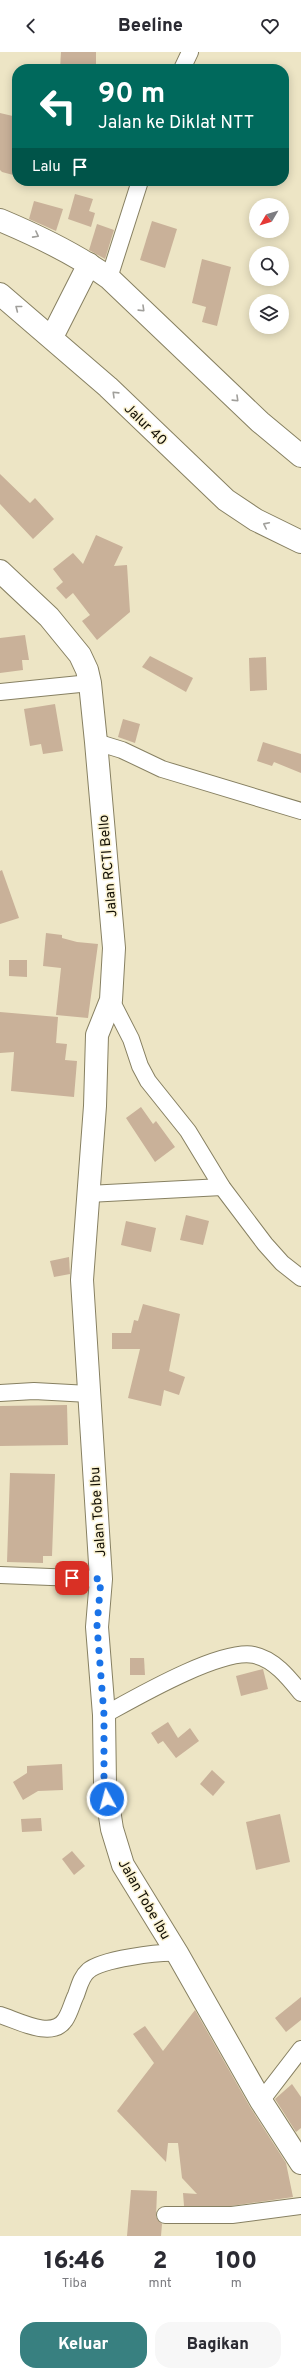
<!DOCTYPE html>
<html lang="id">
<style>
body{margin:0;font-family:Overpass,sans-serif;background:#f7f7f7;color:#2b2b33;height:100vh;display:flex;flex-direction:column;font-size:15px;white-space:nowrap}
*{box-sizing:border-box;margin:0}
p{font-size:13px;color:#7c7c81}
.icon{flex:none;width:22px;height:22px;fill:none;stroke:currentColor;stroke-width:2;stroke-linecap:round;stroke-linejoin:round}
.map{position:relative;height:2184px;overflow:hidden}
.details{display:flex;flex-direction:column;background:#fff;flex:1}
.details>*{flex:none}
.guide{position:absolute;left:12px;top:12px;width:277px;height:122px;border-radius:16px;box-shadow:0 2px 10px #0003;background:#00695c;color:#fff;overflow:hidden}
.needle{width:26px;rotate:232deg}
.tools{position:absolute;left:249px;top:146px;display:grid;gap:8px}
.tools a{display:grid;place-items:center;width:40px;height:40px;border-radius:50%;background:#fff;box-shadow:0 2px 10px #0003;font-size:20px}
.pin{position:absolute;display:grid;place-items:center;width:34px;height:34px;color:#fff;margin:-17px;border-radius:8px;box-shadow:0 2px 6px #0006}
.me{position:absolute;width:44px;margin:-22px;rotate:353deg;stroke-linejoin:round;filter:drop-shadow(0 0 3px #0008)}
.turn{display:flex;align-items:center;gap:14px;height:84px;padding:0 20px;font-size:18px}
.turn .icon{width:52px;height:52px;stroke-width:2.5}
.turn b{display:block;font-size:28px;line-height:34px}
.then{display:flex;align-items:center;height:38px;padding:0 20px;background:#0003;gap:8px;font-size:15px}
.eta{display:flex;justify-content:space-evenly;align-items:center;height:68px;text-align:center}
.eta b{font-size:24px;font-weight:800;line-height:28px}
.cta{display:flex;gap:8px;margin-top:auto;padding:8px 20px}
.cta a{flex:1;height:46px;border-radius:16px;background:#388080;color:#fff;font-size:16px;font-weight:800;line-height:46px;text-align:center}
.cta a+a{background:#f7f7f7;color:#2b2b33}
header{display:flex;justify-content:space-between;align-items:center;height:52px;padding:0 20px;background:#fff;font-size:18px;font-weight:800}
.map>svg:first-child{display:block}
</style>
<header><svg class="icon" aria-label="back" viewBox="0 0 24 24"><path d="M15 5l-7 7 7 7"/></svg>Beeline<svg class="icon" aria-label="heart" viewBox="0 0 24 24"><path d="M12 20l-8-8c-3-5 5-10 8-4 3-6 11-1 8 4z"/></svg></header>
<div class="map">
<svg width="301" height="2184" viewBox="0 0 301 2184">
<rect width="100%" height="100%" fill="#ede5c5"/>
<g fill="#c9b199">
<polygon points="61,0 96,0 96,17 60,17"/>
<polygon points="0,61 17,65 17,124 2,120 0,118"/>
<polygon points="75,142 93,147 89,159 95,161 91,175 68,167"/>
<polygon points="34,149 63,157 56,179 29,167"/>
<polygon points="152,169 177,177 165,216 140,208"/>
<polygon points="97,172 114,178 105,207 89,198"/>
<polygon points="202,207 231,215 217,274 202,270 206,255 192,251"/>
<polygon points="0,422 30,451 35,446 54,467 33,487 0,452"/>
<polygon points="96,483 123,495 114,514 127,513 130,560 97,588 82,569 90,563 73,541 66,547 56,536 63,530 53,517 73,501 83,512"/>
<polygon points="25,583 29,608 22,608 23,618 0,621 0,586"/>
<polygon points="150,604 193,626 186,640 142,615"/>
<polygon points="266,605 267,638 250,639 249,606"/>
<polygon points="55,652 63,699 43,702 41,692 30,694 24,657"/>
<polygon points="123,667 140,672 135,691 118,685"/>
<polygon points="263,690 301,702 301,721 274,710 272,714 257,709"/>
<polygon points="2,818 19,866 0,872 0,819"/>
<polygon points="46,881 62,883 62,886 77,890 98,892 88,966 56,963 61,916 43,914"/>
<polygon points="9,908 27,908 27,925 9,924"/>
<polygon points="0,960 58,965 56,991 67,992 65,1008 77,1009 74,1045 11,1039 14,1000 0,1001"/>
<polygon points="141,1055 153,1072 156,1069 175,1095 155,1110 126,1066"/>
<polygon points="186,1163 209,1169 203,1193 180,1188"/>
<polygon points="126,1169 156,1176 151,1200 121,1193"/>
<polygon points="69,1205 70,1222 54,1225 50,1209"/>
<polygon points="143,1252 180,1262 169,1319 185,1325 179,1343 164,1338 161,1354 128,1346 140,1297 112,1297 112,1281 131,1281 134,1268 138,1269"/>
<polygon points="67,1353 68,1393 0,1394 0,1354"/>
<polygon points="10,1421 55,1422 52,1504 43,1504 43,1511 7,1510"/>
<polygon points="130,1606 144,1606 145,1623 130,1623"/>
<polygon points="263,1617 268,1637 241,1644 236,1624"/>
<polygon points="168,1670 178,1686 190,1676 199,1689 176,1706 163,1689 158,1692 151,1681"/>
<polygon points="62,1712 63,1738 38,1739 23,1748 13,1730 27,1721 27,1714"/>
<polygon points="212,1718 225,1730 213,1744 200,1732"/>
<polygon points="280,1762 290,1810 256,1818 246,1770"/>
<polygon points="41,1766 42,1779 22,1780 21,1767"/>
<polygon points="72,1799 85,1814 74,1823 62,1807"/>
<polygon points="301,1945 301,1968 286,1980 275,1966"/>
<polygon points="195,1958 250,2055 286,2111 293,2145 231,2154 184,2154 183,2141 197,2142 182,2126 178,2091 168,2091 166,2110 117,2059 154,2011 133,1982 145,1974 163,1999"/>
<polygon points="292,2032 301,2045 301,2076 296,2080 275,2047"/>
<polygon points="131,2138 157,2139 156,2165 162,2172 161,2184 127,2184"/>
</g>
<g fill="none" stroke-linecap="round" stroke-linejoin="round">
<defs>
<g id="street">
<polyline points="182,17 190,0"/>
<polyline points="109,226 140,129"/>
<polyline points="0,640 90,631"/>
<polyline points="96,690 122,698 162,717 301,759"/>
<polyline points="111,948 131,987 140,1014 148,1029 188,1079 222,1135 265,1192 282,1211 301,1226"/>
<polyline points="88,1142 222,1135"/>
<polyline points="0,1341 34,1339 89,1342"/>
<polyline points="0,1523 101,1527"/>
<path d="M104,1663C135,1646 221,1596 254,1603C274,1607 289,1626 301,1641"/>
<path d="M0,1963C17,1968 52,1988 65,1968C70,1961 72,1951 76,1943C79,1935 81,1925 88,1919C101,1907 159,1900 177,1901"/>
<polyline points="261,2049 301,1997"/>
<polyline points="165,2163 232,2163 301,2154"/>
</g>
<polyline id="secondary" points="0,519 49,565 80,603 87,618 90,631 96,690 114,896 111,948 97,983 95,1054 82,1228 101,1527 97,1575 104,1663 105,1732 112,1777 123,1813 177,1901 261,2049 301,2111"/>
<g id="highway">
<path d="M0,168C38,184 76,202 109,226L260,370L301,404"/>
<polyline points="0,242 108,335 226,448 256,468 301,490"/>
<polyline points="52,285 89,212"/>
</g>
</defs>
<use href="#street" stroke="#878062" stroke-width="18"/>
<use href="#secondary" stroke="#878062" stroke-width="24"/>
<use href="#highway" stroke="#878062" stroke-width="24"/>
<use href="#street" stroke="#fff" stroke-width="16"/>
<use href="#secondary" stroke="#fff" stroke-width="22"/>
<use href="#highway" stroke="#fff" stroke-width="22"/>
</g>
<defs><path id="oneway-chevron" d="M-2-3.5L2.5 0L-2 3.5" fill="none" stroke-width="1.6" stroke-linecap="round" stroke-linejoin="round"/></defs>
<g stroke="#a09f9b">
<use href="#oneway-chevron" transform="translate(36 183) rotate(28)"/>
<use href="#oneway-chevron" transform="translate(18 256) rotate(-142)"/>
<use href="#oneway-chevron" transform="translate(142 257) rotate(44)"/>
<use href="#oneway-chevron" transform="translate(115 342) rotate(-136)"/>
<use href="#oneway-chevron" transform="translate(236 347) rotate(44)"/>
<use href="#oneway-chevron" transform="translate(266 473) rotate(-154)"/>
</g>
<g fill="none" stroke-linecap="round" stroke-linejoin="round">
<polyline stroke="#1a73e8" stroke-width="7" stroke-dasharray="0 12.6" points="72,1526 101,1527 97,1574 104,1663 104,1732 107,1747"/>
</g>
<g text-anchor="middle" stroke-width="3" stroke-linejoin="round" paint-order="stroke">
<g font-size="14" fill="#110e04" stroke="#faf2d2">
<text transform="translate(146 372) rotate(44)" y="5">Jalur 40</text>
<text transform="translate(107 814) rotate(-95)" y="5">Jalan RCTI Bello</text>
<text transform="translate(97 1460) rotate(-94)" y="5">Jalan Tobe Ibu</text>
<text transform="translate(145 1847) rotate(60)" y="5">Jalan Tobe Ibu</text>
</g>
</g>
</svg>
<div class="tools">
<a><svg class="needle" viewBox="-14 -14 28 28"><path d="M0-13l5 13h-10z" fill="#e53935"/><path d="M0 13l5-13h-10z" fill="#7c7c81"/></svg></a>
<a><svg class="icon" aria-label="search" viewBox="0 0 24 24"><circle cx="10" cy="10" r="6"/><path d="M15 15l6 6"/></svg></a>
<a><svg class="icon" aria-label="layers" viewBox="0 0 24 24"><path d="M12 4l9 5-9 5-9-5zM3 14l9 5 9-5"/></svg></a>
</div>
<div class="pin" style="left:72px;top:1526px;background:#d93025"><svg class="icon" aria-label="arrive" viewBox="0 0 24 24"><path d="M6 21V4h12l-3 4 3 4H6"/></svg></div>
<svg class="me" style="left:107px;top:1747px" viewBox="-20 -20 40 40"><circle r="17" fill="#1a73e8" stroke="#fff" stroke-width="3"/><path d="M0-11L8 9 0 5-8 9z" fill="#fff"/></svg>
<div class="guide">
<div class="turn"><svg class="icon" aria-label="left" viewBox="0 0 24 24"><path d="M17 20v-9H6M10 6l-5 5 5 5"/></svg><div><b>90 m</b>Jalan ke Diklat NTT</div></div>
<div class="then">Lalu<svg class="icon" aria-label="arrive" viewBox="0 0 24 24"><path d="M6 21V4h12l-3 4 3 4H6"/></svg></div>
</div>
</div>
<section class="details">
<div class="eta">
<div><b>16:46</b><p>Tiba</p></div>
<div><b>2</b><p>mnt</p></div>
<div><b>100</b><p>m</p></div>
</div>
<div class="cta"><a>Keluar</a><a>Bagikan</a></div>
</section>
